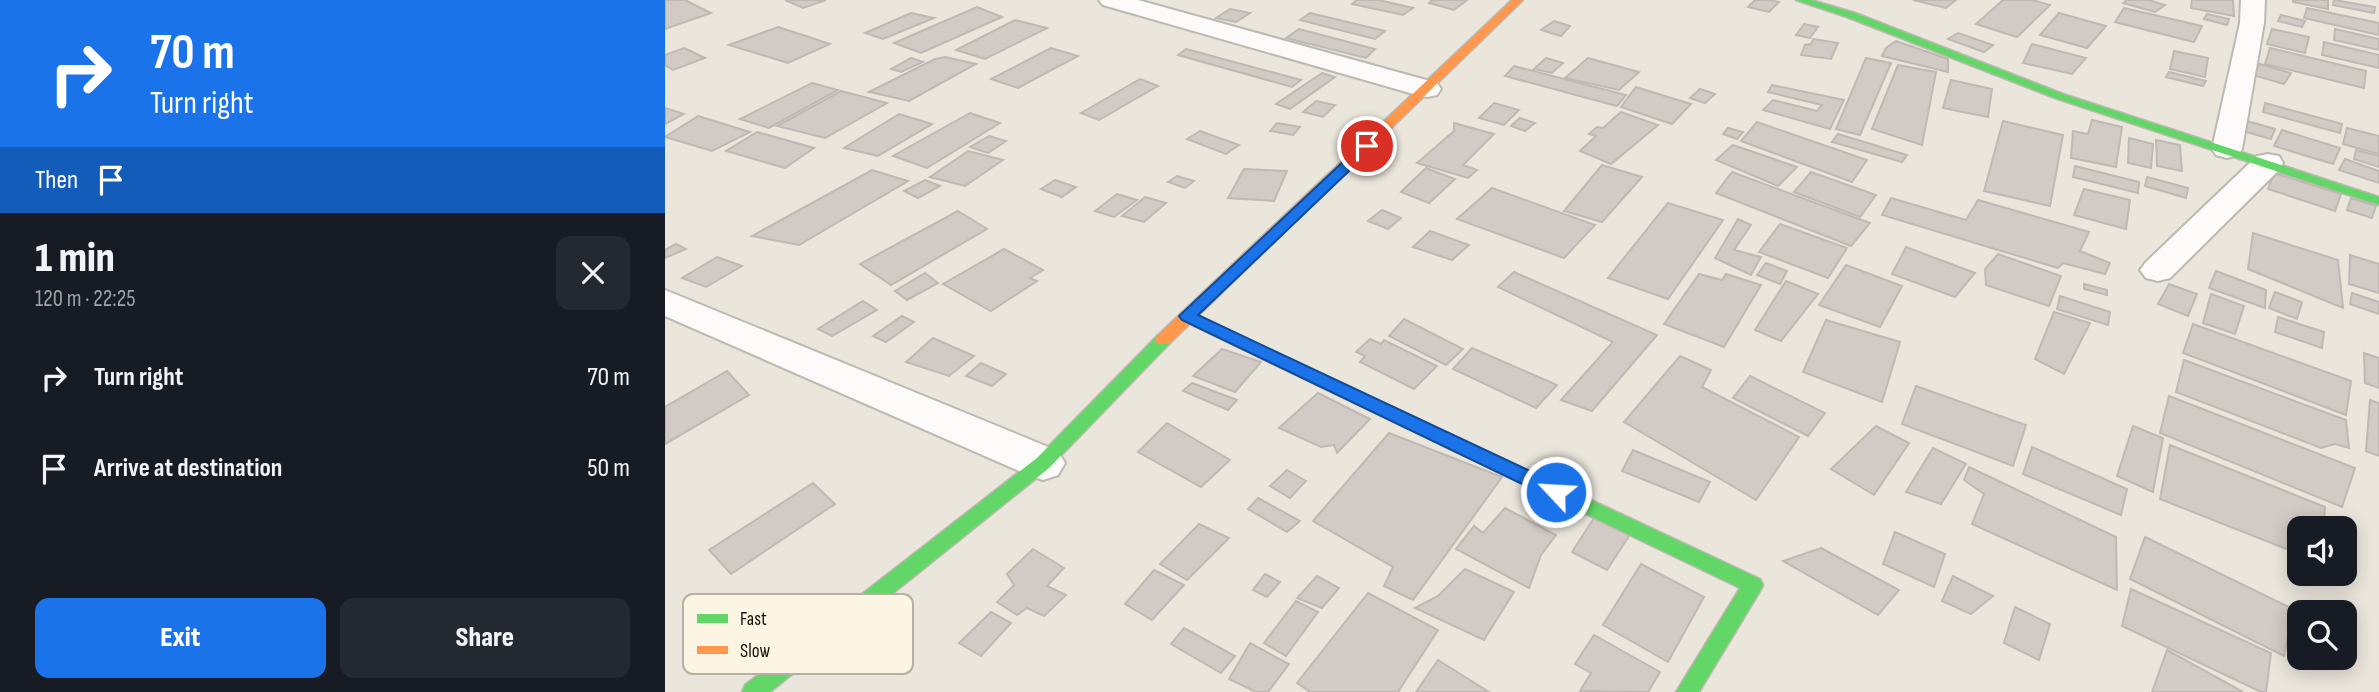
<!DOCTYPE html>
<meta charset="utf-8">
<style>
body{margin:0;font-family:"Sofia Sans Condensed",sans-serif;background:#242831;color:#f1f3f6;height:100vh;display:flex;flex-direction:column;font-size:26px;white-space:nowrap}
*{box-sizing:border-box;margin:0}
p{font-size:23px;color:#9ea1a6}
.icon{flex:none;width:38px;height:38px;fill:none;stroke:currentColor;stroke-width:2;stroke-linecap:round;stroke-linejoin:round}
.map{position:relative;flex:1;overflow:hidden}
.panel{display:flex;flex-direction:column;background:#171b24;width:665px}
.panel>*{flex:none}
.hud{background:#1a73e8;color:#fff;overflow:hidden}
.fabs{position:absolute;left:1622px;top:516px;display:grid;gap:14px}
.fabs a{display:grid;place-items:center;width:70px;height:70px;border-radius:14px;background:#171b24;box-shadow:0 4px 18px #0003;font-size:35px}
.pin{position:absolute;display:grid;place-items:center;width:60px;height:60px;color:#fff;margin:-30px;border:4px solid #fff;border-radius:50%;box-shadow:0 2px 7px #0007}
.me{position:absolute;width:77px;margin:-38px;rotate:295deg;stroke-linejoin:round;filter:drop-shadow(0 0 5px #0008)}
.turn{display:flex;align-items:center;gap:24px;height:147px;padding:0 35px;font-size:32px}
.turn .icon{width:91px;height:91px;stroke-width:2.5}
.turn b{display:block;font-size:49px;line-height:60px}
.then{display:flex;align-items:center;height:66px;padding:0 35px;background:#0003;gap:14px;font-size:26px}
.round{display:grid;place-items:center;flex:none;width:74px;height:74px;border-radius:14px;background:#242831}
.summary{display:flex;align-items:center;justify-content:space-between;height:119px;padding:0 35px}
h1{font-size:42px;font-weight:800;line-height:52px}
.cta{display:flex;gap:14px;margin-top:auto;padding:14px 35px}
.cta a{flex:1;height:80px;border-radius:14px;background:#1a73e8;color:#fff;font-size:28px;font-weight:800;line-height:80px;text-align:center}
.cta a+a{background:#242831;color:#f1f3f6}
ul{padding:0;list-style:none}
li{display:flex;align-items:center;gap:21px;height:91px;padding:0 35px}
li div{flex:1}
li b{display:block;font-size:26px}
li em{font-style:normal}
main{display:flex;flex:1;min-height:0}
.map>svg:first-child{display:block}
</style>
<main>
<section class="panel">
<div class="hud">
<div class="turn"><svg class="icon" aria-label="right" viewBox="0 0 24 24"><path d="M7 20v-9h11M14 6l5 5-5 5"/></svg><div><b>70 m</b>Turn right</div></div>
<div class="then">Then<svg class="icon" aria-label="arrive" viewBox="0 0 24 24"><path d="M6 21V4h12l-3 4 3 4H6"/></svg></div>
</div>
<div class="summary"><div><h1>1 min</h1><p>120 m · 22:25</p></div><a class="round"><svg class="icon" aria-label="close" viewBox="0 0 24 24"><path d="M6 6l12 12M18 6L6 18"/></svg></a></div>
<ul>
<li><svg class="icon" aria-label="right" viewBox="0 0 24 24"><path d="M7 20v-9h11M14 6l5 5-5 5"/></svg><div><b>Turn right</b></div><em>70 m</em></li>
<li><svg class="icon" aria-label="arrive" viewBox="0 0 24 24"><path d="M6 21V4h12l-3 4 3 4H6"/></svg><div><b>Arrive at destination</b></div><em>50 m</em></li>
</ul>
<div class="cta"><a>Exit</a><a>Share</a></div>
</section>
<div class="map">
<svg width="1714" height="692" viewBox="0 0 1714 692">
<rect width="100%" height="100%" fill="#eae6dc"/>
<g fill="#d2cac4" stroke="#bfb9b4" stroke-width="2">
<polygon points="0,0 20,0 46,13 0,29"/>
<polygon points="120,0 161,0 138,8"/>
<polygon points="692,0 714,0 748,8 738,15 687,4"/>
<polygon points="767,0 802,0 789,10 764,3"/>
<polygon points="1090,0 1105,0 1114,2 1104,12 1083,7"/>
<polygon points="1248,0 1291,0 1281,8"/>
<polygon points="1338,0 1367,0 1385,5 1352,37 1311,24"/>
<polygon points="1462,0 1484,0 1500,5 1490,12 1458,3"/>
<polygon points="1527,0 1568,0 1569,16 1526,8"/>
<polygon points="1628,0 1663,0 1663,9 1628,2"/>
<polygon points="1669,0 1710,7 1709,13 1668,5"/>
<polygon points="312,7 337,17 256,53 229,43"/>
<polygon points="1459,8 1537,26 1529,42 1450,22"/>
<polygon points="1642,8 1714,23 1714,35 1639,18"/>
<polygon points="565,9 585,13 571,22 551,18"/>
<polygon points="246,13 269,18 218,39 200,33"/>
<polygon points="645,13 720,31 710,39 635,20"/>
<polygon points="1394,13 1441,26 1422,48 1375,35"/>
<polygon points="1542,14 1564,19 1562,25 1539,19"/>
<polygon points="1616,15 1640,21 1637,27 1613,21"/>
<polygon points="350,20 382,28 320,59 291,50"/>
<polygon points="889,21 905,26 896,36 876,30"/>
<polygon points="1139,24 1153,27 1145,38 1131,35"/>
<polygon points="113,27 165,44 123,63 64,45"/>
<polygon points="634,29 710,49 701,58 621,38"/>
<polygon points="1607,29 1644,37 1640,53 1602,44"/>
<polygon points="1670,29 1714,39 1714,50 1669,40"/>
<polygon points="1293,33 1328,45 1319,52 1283,39"/>
<polygon points="1148,39 1173,43 1166,59 1136,55 1140,45 1146,44"/>
<polygon points="1231,41 1283,59 1283,72 1217,56 1221,48"/>
<polygon points="1659,42 1714,55 1714,68 1657,55"/>
<polygon points="1367,44 1421,58 1407,74 1358,63"/>
<polygon points="19,48 40,58 8,70 0,65 0,55"/>
<polygon points="386,48 413,56 353,88 326,79"/>
<polygon points="1605,48 1701,71 1699,88 1600,64"/>
<polygon points="521,49 636,80 627,87 513,55"/>
<polygon points="1509,51 1543,58 1540,77 1505,69"/>
<polygon points="280,57 311,64 244,101 204,92 270,59"/>
<polygon points="246,58 258,62 236,72 226,69"/>
<polygon points="881,58 898,63 887,73 869,69"/>
<polygon points="923,58 974,72 954,90 900,78"/>
<polygon points="1201,58 1226,63 1195,135 1171,129"/>
<polygon points="1595,64 1626,73 1619,84 1588,75"/>
<polygon points="1233,65 1271,72 1257,145 1207,129"/>
<polygon points="849,66 961,95 952,106 840,76"/>
<polygon points="1504,72 1541,81 1538,86 1501,77"/>
<polygon points="657,73 670,77 625,109 611,104"/>
<polygon points="475,79 493,86 434,120 416,113"/>
<polygon points="1286,80 1327,89 1323,117 1278,108"/>
<polygon points="147,83 173,90 104,128 75,119"/>
<polygon points="1107,85 1179,100 1165,129 1098,110 1108,100 1152,111 1157,105 1103,92"/>
<polygon points="971,87 1026,104 1007,124 956,107"/>
<polygon points="1035,89 1050,94 1040,103 1025,98"/>
<polygon points="176,91 222,103 160,138 112,126"/>
<polygon points="651,101 670,105 658,117 638,112"/>
<polygon points="829,103 854,110 839,125 814,118"/>
<polygon points="1600,103 1677,124 1675,133 1598,112"/>
<polygon points="0,108 19,114 0,124"/>
<polygon points="956,112 993,125 946,164 915,151 931,136 924,134 932,127 938,128"/>
<polygon points="305,113 335,123 262,168 228,156"/>
<polygon points="234,114 267,124 213,156 179,148"/>
<polygon points="33,116 85,132 47,151 0,137"/>
<polygon points="855,118 870,123 860,131 846,126"/>
<polygon points="1427,120 1457,127 1451,167 1406,158 1408,131 1423,134"/>
<polygon points="1338,121 1398,135 1385,206 1319,191"/>
<polygon points="1582,121 1610,129 1606,139 1578,131"/>
<polygon points="1092,122 1202,160 1187,182 1076,141"/>
<polygon points="612,123 635,127 628,135 605,131"/>
<polygon points="789,123 829,134 798,165 812,170 803,178 752,163 789,131"/>
<polygon points="1063,128 1078,132 1072,139 1058,134"/>
<polygon points="1682,128 1714,136 1714,154 1678,144"/>
<polygon points="1617,130 1675,148 1668,164 1609,146"/>
<polygon points="535,131 574,145 561,154 522,139"/>
<polygon points="92,132 149,148 120,168 61,151"/>
<polygon points="1173,134 1242,155 1237,162 1167,142"/>
<polygon points="324,136 341,141 323,153 305,147"/>
<polygon points="1464,138 1488,144 1486,168 1463,163"/>
<polygon points="1491,140 1515,145 1517,171 1492,166"/>
<polygon points="1068,145 1132,167 1113,186 1051,160"/>
<polygon points="1691,150 1714,156 1714,167 1689,159"/>
<polygon points="303,151 338,160 300,186 265,177"/>
<polygon points="1680,159 1714,171 1714,183 1674,170"/>
<polygon points="937,165 977,177 937,222 899,211"/>
<polygon points="1410,166 1474,182 1473,193 1408,177"/>
<polygon points="761,168 790,179 764,203 736,192"/>
<polygon points="579,169 622,171 609,201 563,198"/>
<polygon points="207,170 243,181 134,245 87,236"/>
<polygon points="1067,172 1205,223 1186,246 1051,193"/>
<polygon points="1146,172 1211,195 1195,217 1129,192"/>
<polygon points="1609,173 1676,194 1670,211 1603,189"/>
<polygon points="512,176 529,181 520,188 503,182"/>
<polygon points="1482,177 1523,188 1521,198 1480,186"/>
<polygon points="260,180 275,186 253,198 239,191"/>
<polygon points="390,180 411,187 397,197 376,189"/>
<polygon points="827,188 930,225 899,258 792,219"/>
<polygon points="1419,189 1465,200 1461,229 1409,215"/>
<polygon points="452,194 472,200 449,217 430,211"/>
<polygon points="480,197 501,203 479,222 457,216"/>
<polygon points="1226,198 1301,220 1313,200 1424,232 1415,251 1445,263 1440,274 1398,263 1393,268 1217,215"/>
<polygon points="1686,198 1711,206 1707,218 1682,210"/>
<polygon points="1003,203 1058,220 1003,299 943,278"/>
<polygon points="717,210 736,218 723,229 703,221"/>
<polygon points="293,211 322,229 226,285 195,264"/>
<polygon points="1073,219 1086,225 1069,250 1096,257 1086,275 1050,258"/>
<polygon points="1115,224 1182,248 1163,278 1094,252"/>
<polygon points="765,231 804,245 787,260 748,247"/>
<polygon points="1588,233 1673,260 1678,308 1583,269"/>
<polygon points="11,244 21,249 0,258 0,250"/>
<polygon points="1241,247 1310,273 1290,297 1227,274"/>
<polygon points="339,249 378,270 365,278 372,281 326,311 278,284"/>
<polygon points="1333,254 1396,276 1384,306 1321,285 1320,269"/>
<polygon points="1685,255 1714,264 1714,293 1684,284"/>
<polygon points="52,257 77,266 41,287 17,278"/>
<polygon points="1101,263 1122,271 1115,284 1092,275"/>
<polygon points="1181,265 1237,286 1215,327 1154,305"/>
<polygon points="1551,271 1601,290 1600,308 1544,288"/>
<polygon points="849,272 992,335 927,411 896,400 948,342 833,287"/>
<polygon points="260,273 273,283 242,300 230,291"/>
<polygon points="1034,274 1057,280 1061,274 1096,285 1059,347 999,324"/>
<polygon points="1121,281 1153,294 1116,341 1090,330"/>
<polygon points="1419,284 1442,290 1442,295 1419,289"/>
<polygon points="1504,284 1532,294 1523,316 1493,304"/>
<polygon points="1610,292 1637,302 1632,319 1604,308"/>
<polygon points="1687,293 1714,302 1714,314 1685,304"/>
<polygon points="1546,294 1579,306 1570,334 1538,323"/>
<polygon points="1395,296 1445,312 1443,325 1392,309"/>
<polygon points="198,301 212,310 167,336 153,329"/>
<polygon points="1389,312 1425,323 1399,374 1370,359"/>
<polygon points="237,316 249,322 221,342 208,336"/>
<polygon points="1613,317 1659,332 1657,348 1610,332"/>
<polygon points="739,319 798,349 781,365 724,336"/>
<polygon points="1161,320 1235,342 1217,402 1138,372"/>
<polygon points="1528,324 1686,381 1681,415 1518,353"/>
<polygon points="268,338 309,356 284,376 241,362"/>
<polygon points="705,339 716,344 719,340 772,366 749,389 695,362 700,356 691,352"/>
<polygon points="807,348 892,385 871,408 788,369"/>
<polygon points="557,349 596,362 570,392 528,376"/>
<polygon points="1699,353 1714,358 1714,388 1700,383"/>
<polygon points="1015,356 1046,370 1037,387 1134,437 1091,500 959,422"/>
<polygon points="1519,360 1681,420 1684,448 1670,444 1656,448 1511,392"/>
<polygon points="316,363 341,374 327,386 301,376"/>
<polygon points="62,371 84,395 0,444 0,407"/>
<polygon points="1085,376 1160,413 1143,436 1068,398"/>
<polygon points="527,383 572,400 563,410 518,391"/>
<polygon points="1251,386 1361,425 1348,466 1237,424"/>
<polygon points="653,393 705,419 672,453 669,445 656,447 614,428"/>
<polygon points="1504,396 1690,468 1677,507 1495,433"/>
<polygon points="1705,400 1714,403 1714,456 1701,451"/>
<polygon points="502,423 565,460 536,487 473,452"/>
<polygon points="1211,426 1244,443 1209,495 1166,469"/>
<polygon points="1468,426 1498,438 1488,492 1452,476"/>
<polygon points="724,433 837,477 748,600 719,586 728,567 648,521"/>
<polygon points="1505,445 1660,507 1658,528 1634,528 1634,554 1495,499"/>
<polygon points="1367,447 1462,489 1456,515 1358,474"/>
<polygon points="1268,448 1301,464 1276,504 1241,492"/>
<polygon points="968,450 1045,482 1034,502 957,471"/>
<polygon points="1304,467 1451,537 1452,590 1307,524 1319,494 1299,480"/>
<polygon points="622,470 641,481 625,498 605,486"/>
<polygon points="148,483 170,504 66,574 44,550"/>
<polygon points="593,498 635,521 622,532 583,509"/>
<polygon points="840,508 891,535 876,555 864,588 791,549 809,526 818,533"/>
<polygon points="931,515 966,533 942,570 907,552"/>
<polygon points="534,524 564,538 522,580 495,564"/>
<polygon points="1230,532 1280,554 1269,587 1218,564"/>
<polygon points="1480,537 1628,609 1619,656 1465,579"/>
<polygon points="1156,548 1234,590 1213,615 1118,561"/>
<polygon points="368,549 399,568 382,586 401,595 379,616 362,608 352,615 332,602 349,585 342,574"/>
<polygon points="976,564 1039,597 1003,662 938,625"/>
<polygon points="800,569 849,592 819,640 750,608 773,596"/>
<polygon points="489,570 519,585 487,620 460,604"/>
<polygon points="600,574 615,582 602,597 588,590"/>
<polygon points="652,576 674,588 657,608 632,598"/>
<polygon points="1288,576 1328,596 1306,614 1277,601"/>
<polygon points="1466,589 1606,653 1601,692 1596,692 1457,626"/>
<polygon points="703,593 773,630 733,692 645,692 632,683"/>
<polygon points="631,601 653,612 621,656 599,643"/>
<polygon points="1350,607 1385,624 1374,660 1339,643"/>
<polygon points="326,612 346,623 316,656 294,643"/>
<polygon points="519,628 570,656 556,673 506,644"/>
<polygon points="929,635 995,672 983,692 915,691 926,673 910,664"/>
<polygon points="585,643 624,664 603,692 591,692 564,679"/>
<polygon points="1502,650 1578,692 1487,692"/>
<polygon points="773,660 824,692 751,692"/>
</g>
<g fill="none" stroke-linecap="round" stroke-linejoin="round">
<defs>
<g id="street">
<polygon points="434,0 473,0 772,83 776,89 772,95 762,97 752,95 438,5"/>
<polygon points="1576,0 1600,0 1599,23 1577,149 1573,155 1562,158 1551,155 1547,149 1575,23"/>
<polygon points="1603,154 1614,156 1618,163 1614,170 1505,278 1493,281 1481,278 1475,270 1481,262 1592,156"/>
<polygon points="0,290 393,451 400,463 393,475 378,480 363,475 0,316"/>
</g>
<g id="fast">
<polygon points="1131,0 1146,0 1190,13 1398,94 1714,197 1714,205 1390,98 1182,17"/>
<polygon points="522,311 1095,579 1098,585 1095,591 1034,692 1011,692 1075,588 517,320 514,316 517,312"/>
<polygon points="498,335 506,340 504,344 384,468 105,692 77,692 80,685 372,458 492,336"/>
</g>
<polygon id="slow" points="847,0 858,0 504,344 492,344 490,340 492,336"/>
</defs>
<use href="#street" stroke="#bdb9b2" stroke-width="4"/>
<use href="#fast" stroke="#bdb9b2" stroke-width="3"/>
<use href="#slow" stroke="#bdb9b2" stroke-width="3"/>
<use href="#street" fill="#fcfbfa" fill-rule="evenodd"/>
<use href="#fast" fill="#63d668" fill-rule="evenodd"/>
<use href="#slow" fill="#ff974d" fill-rule="evenodd"/>
</g>
<polygon fill="#1a73e8" stroke="#114b97" stroke-width="2" points="702,142 707,143 707,149 533,315 897,486 900,492 897,497 891,499 884,497 517,320 514,316 698,143"/>
<rect x="18" y="594" width="230" height="80" rx="10" fill="#fdf5e3" stroke="#b7b0a2" stroke-width="2"/>
<rect x="32" y="614" width="31" height="9" fill="#63d668"/>
<rect x="32" y="646" width="31" height="8" fill="#ff974d"/>
<g font-size="19" fill="#13100b">
<text x="75" y="625">Fast</text>
<text x="75" y="657">Slow</text>
</g>
</svg>
<div class="fabs">
<a><svg class="icon" aria-label="sound" viewBox="0 0 24 24"><path d="M4 9h4l5-4v14l-5-4H4zM17 9q2 3 0 6"/></svg></a>
<a><svg class="icon" aria-label="search" viewBox="0 0 24 24"><circle cx="10" cy="10" r="6"/><path d="M15 15l6 6"/></svg></a>
</div>
<div class="pin" style="left:702px;top:146px;background:#d93025"><svg class="icon" aria-label="arrive" viewBox="0 0 24 24"><path d="M6 21V4h12l-3 4 3 4H6"/></svg></div>
<svg class="me" style="left:891px;top:492px" viewBox="-20 -20 40 40"><circle r="17" fill="#1a73e8" stroke="#fff" stroke-width="3"/><path d="M0-11L8 9 0 5-8 9z" fill="#fff"/></svg>
</div>
</main>
